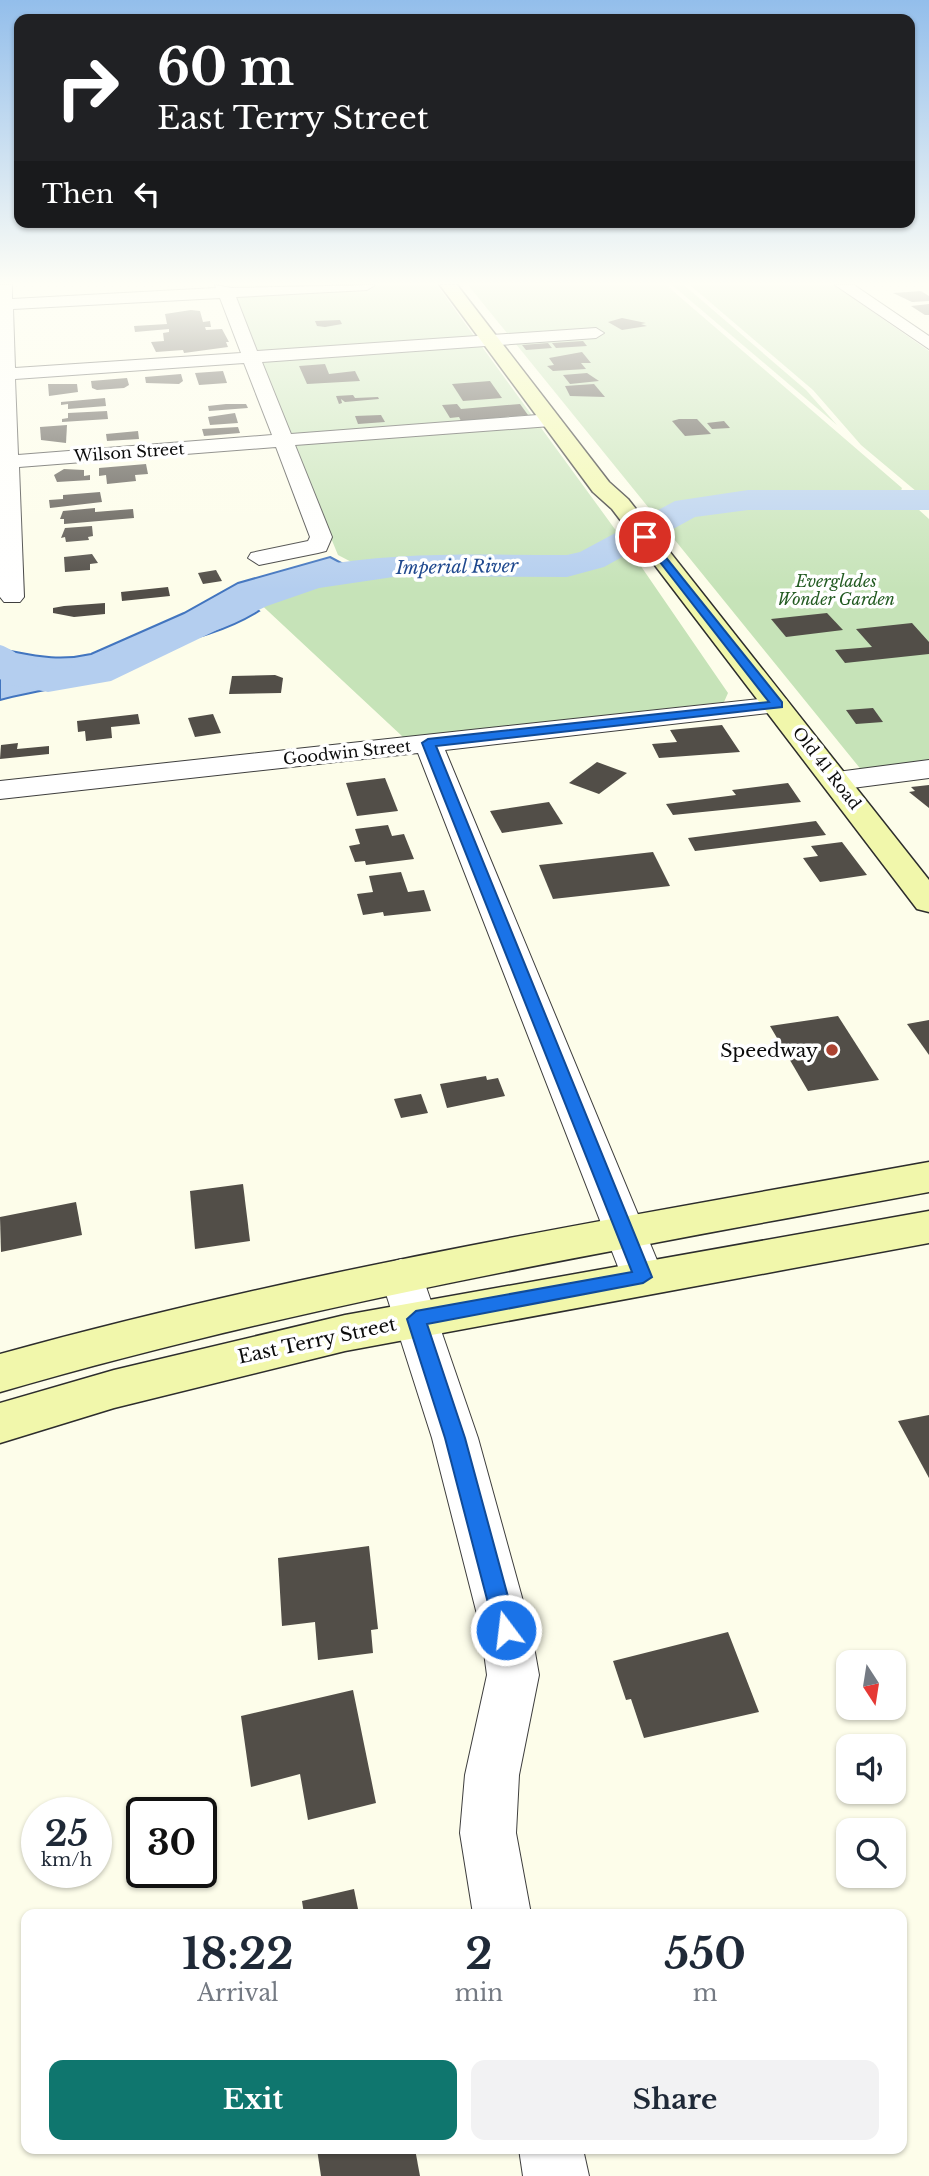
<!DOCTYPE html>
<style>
body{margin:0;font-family:"Libre Baskerville",serif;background:#f2f2f3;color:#1f2937;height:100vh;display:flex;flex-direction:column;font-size:26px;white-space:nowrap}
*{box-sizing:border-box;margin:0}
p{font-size:23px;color:#747a83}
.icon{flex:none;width:38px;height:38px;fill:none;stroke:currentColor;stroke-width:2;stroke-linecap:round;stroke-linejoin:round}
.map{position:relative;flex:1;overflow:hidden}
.panel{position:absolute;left:21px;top:1909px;width:886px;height:245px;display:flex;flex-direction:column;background:#fff;border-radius:14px;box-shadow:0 2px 5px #0004}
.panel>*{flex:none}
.guide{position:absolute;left:14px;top:14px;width:901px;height:214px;border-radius:14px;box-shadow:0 2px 5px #0004;background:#202124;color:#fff;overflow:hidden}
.needle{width:46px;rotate:168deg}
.tools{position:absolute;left:836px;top:1650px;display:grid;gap:14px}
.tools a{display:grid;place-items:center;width:70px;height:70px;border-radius:14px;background:#fff;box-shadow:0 2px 5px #0004;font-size:35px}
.speed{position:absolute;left:21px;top:1797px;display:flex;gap:14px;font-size:35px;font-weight:700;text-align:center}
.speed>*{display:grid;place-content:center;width:91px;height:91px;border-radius:50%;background:#fff;box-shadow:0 2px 5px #0004;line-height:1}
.speed small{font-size:18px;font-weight:400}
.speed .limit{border:4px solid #111;border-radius:10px;background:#fff;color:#111}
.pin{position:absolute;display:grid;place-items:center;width:60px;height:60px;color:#fff;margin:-30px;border:4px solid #fff;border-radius:50%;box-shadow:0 2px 7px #0007}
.me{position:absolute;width:77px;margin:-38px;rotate:345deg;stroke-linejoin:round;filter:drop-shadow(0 0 5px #0008)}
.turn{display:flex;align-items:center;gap:24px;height:147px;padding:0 28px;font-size:32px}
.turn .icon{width:91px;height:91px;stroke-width:2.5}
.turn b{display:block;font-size:49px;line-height:60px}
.then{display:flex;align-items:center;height:66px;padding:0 28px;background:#0003;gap:14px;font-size:26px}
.eta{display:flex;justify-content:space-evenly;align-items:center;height:119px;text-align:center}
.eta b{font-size:42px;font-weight:700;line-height:49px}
.primary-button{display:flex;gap:14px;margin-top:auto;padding:14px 28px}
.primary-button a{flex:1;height:80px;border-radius:14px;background:#0f766e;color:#fff;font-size:28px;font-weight:700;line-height:80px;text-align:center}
.primary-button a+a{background:#f2f2f3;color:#1f2937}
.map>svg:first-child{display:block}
</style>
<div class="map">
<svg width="929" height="2176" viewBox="0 0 929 2176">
<rect width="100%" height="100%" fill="#fdfdea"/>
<g fill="#c6e3b8">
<polygon points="226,285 437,285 625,543 728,693 724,702 403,737 254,598 313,578 363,568 338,555"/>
<polygon points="468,285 666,285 902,488 898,499 908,500 929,519 929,764 863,772"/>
<polygon points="672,285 684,285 806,390 837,425"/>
<polygon points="690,285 834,285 929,351 929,502 861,445 813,390"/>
</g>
<path fill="#b4ceef" stroke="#4275bf" stroke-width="2" d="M330,557L349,567L308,575L247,595L245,599L259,611C222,634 184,641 142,651C118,658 96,673 73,682C50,691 24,693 0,700V649C33,655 57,662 91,654L184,613L238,583Z"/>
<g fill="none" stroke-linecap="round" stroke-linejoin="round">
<path fill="#b4ceef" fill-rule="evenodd" d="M748,490H929V510H748L695,517L604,567L567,577L400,576L319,588L267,606L111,681L48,692L6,684L0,679V645C18,650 27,667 46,668C82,670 114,650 146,635C199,610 254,579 313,567C397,551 482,555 567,555L580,552L675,501Z"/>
</g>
<g fill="#524e48">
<polygon points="921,291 929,296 929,301 912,302 893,293"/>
<polygon points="929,304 929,315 925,315 911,306"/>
<polygon points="191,310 200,311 203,322 210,321 211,327 205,327 206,330 222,329 229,342 226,342 228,347 184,353 183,350 156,352 151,342 164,341 163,333 169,332 169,329 135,332 134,326 167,324 165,314"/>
<polygon points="622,318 646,323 641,324 647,326 622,330 608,322"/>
<polygon points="340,320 342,324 325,327 317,326 315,321"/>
<polygon points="583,341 587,346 556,348 552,343"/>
<polygon points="548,343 552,348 526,350 522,345"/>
<polygon points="582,352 591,363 581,363 586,369 553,371 547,366 554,365 549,358"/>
<polygon points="325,364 329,374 355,371 360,381 307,384 299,366"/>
<polygon points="223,371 227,383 199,385 195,373"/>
<polygon points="587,373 599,381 570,384 563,375"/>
<polygon points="181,374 183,381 179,384 146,383 145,377"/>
<polygon points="127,378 129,385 124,388 97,390 92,388 91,381"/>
<polygon points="490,381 502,398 463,401 452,384"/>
<polygon points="48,384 77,384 78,392 49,396"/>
<polygon points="594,384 605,397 570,396 565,386"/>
<polygon points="353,395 355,398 378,397 379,399 345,402 341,399 342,403 339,404 336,396"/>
<polygon points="105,398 106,406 68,409 68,404 61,405 61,402"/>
<polygon points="226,404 246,404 248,408 209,411 208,406"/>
<polygon points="457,404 461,409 520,404 528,415 461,421 459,417 450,418 442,405"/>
<polygon points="107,411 108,419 62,422 62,419 68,418 68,413"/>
<polygon points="235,413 238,423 210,425 208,417"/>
<polygon points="381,415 385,422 358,424 355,416"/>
<polygon points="679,419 697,419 711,434 685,436 672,421"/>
<polygon points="724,421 730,428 712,429 707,423"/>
<polygon points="67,425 66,443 41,440 40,427"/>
<polygon points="238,427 240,433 204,436 202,429"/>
<polygon points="138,431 139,439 107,441 106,434"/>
<polygon points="146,464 148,474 135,475 136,481 107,484 106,475 99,476 99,468"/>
<polygon points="64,469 84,470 84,476 90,475 90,480 57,482 54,475"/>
<polygon points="100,492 102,502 50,508 49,500 63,499 63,495"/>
<polygon points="95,508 95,512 133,509 134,518 64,524 64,519 60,519 63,511"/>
<polygon points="92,526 93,536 88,537 89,540 66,542 65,537 61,538 65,528"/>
<polygon points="92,554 98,563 90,564 90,570 65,572 64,557"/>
<polygon points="216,570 222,581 203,584 198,573"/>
<polygon points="168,587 170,596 122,601 121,592"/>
<polygon points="105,603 105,614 74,617 53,613 53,608 64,606"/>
<polygon points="827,613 843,630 786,637 771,619"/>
<polygon points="912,623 929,642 929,654 845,663 835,650 872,647 856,629"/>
<polygon points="275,675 283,678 281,693 229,694 232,676"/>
<polygon points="873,708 883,722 856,724 846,710"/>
<polygon points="138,714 140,724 111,727 112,738 86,741 85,731 78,732 77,721"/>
<polygon points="213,714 221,733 195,737 188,718"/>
<polygon points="722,725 740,752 659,758 652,744 677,742 670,730"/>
<polygon points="18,743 17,749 49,746 49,754 0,759 1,745"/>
<polygon points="597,762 627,773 599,794 569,783"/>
<polygon points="385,778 398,811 357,816 346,783"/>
<polygon points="788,783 801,802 673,815 666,804 736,795 732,790"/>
<polygon points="929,785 929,808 909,792 915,791 911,787"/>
<polygon points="549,802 563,824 502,833 490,811"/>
<polygon points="816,821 826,835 695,851 688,838"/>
<polygon points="388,825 392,836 404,834 414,859 366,865 365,861 355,862 349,846 360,844 355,829"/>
<polygon points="842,842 867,875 820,882 803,858 818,856 811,846"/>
<polygon points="653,852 670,886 553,899 539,865"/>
<polygon points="401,872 408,892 424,890 431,911 384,916 383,912 363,915 357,894 373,892 369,876"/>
<polygon points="838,1016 879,1080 808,1091 770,1026"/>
<polygon points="929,1020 929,1055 907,1024"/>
<polygon points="486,1076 487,1080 498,1078 505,1096 447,1108 440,1084"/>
<polygon points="421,1094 428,1113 401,1118 394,1099"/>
<polygon points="243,1184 250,1241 195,1249 190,1191"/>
<polygon points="76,1202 82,1235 1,1252 0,1217"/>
<polygon points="929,1415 929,1478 898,1421"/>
<polygon points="369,1546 378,1629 371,1630 373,1653 318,1660 315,1622 282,1626 278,1558"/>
<polygon points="728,1632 759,1712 644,1738 631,1699 626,1700 613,1661"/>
<polygon points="353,1690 376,1803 308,1820 300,1774 251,1787 241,1716"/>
<polygon points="354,1889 359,1914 304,1914 302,1901"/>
<polygon points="317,2149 415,2149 420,2176 321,2176"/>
</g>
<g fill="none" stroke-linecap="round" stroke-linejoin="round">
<defs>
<g id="street">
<path d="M0,285H12V299L216,288L215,285L232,288L375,285L367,290L236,297L257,351L596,328L604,333L596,338L262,362L291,434L551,414L561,420L551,426L295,445L332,537L326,551L318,553L259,565L248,558L251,553L308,541L310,537L276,447L19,467L24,597L20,602H4L0,597ZM220,298L241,353L15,368L13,309ZM244,363L272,435L18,455L15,379Z"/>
<polygon points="835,285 854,285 929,336 929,349"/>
<polygon points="777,697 786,699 790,705 786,711 445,750 664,1277 658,1288 643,1293 628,1288 622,1277 418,753 0,799 0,781"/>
<polygon points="929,760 929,778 837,790 827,787 823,781 827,775 837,772"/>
<polygon points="401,1259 416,1264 422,1275 478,1438 531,1630 539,1675 519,1775 516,1833 531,1914 473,1914 460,1833 465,1775 487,1675 481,1630 432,1438 380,1275 386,1264"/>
<polygon points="519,2149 583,2149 589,2176 523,2176"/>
</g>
<g id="secondary">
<polygon points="440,285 457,285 609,482 628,499 929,880 929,912 917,909 612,509 593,492"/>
<path d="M929,1162V1192C617,1250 305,1303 0,1392V1354C306,1269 617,1218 929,1162Z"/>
<polygon points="929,1211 929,1243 345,1351 114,1408 0,1443 0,1403 114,1370 345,1315"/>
</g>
</defs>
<use href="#street" stroke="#3e3e3e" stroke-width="2"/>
<use href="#secondary" stroke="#2d2d2d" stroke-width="3"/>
<use href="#street" fill="#fff" fill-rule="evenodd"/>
<use href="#secondary" fill="#f1f7ab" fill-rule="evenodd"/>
</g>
<linearGradient id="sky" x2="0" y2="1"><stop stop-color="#93beeb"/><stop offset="0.48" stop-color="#fefef6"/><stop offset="1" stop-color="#fefef6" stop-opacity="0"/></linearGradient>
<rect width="929" height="590" fill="url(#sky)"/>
<polygon fill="#1a73e8" stroke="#114b97" stroke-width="2" points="642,535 648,535 782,702 782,707 436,746 652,1277 643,1283 427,1324 465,1438 517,1630 514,1637 506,1640 498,1637 495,1630 445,1438 407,1319 416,1311 632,1272 422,743 428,739 769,702 642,539"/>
<circle fill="#ac4331" stroke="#fff" stroke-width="2.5" cx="832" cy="1050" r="7"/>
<g text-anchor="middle" stroke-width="7" stroke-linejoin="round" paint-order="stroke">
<g font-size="16" fill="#0b0b0b" stroke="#fff">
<text transform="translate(129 452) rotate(-4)" y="6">Wilson Street</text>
<text transform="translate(347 752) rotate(-6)" y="6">Goodwin Street</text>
<text transform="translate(827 768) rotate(52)" y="6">Old 41 Road</text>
</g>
<g font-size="16" font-style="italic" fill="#235b22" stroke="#fff">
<text x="836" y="587">Everglades<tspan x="836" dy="18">Wonder Garden</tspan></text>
</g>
<g font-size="18" font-style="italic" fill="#214a8f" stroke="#fff">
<text transform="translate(457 567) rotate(-1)" y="6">Imperial River</text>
</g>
<g font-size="19" fill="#0b0b0b" stroke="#fff" text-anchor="end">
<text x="818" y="1057">Speedway</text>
</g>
<g font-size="19" fill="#0b0b0b" stroke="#fff">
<text transform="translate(317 1340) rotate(-12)" y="7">East Terry Street</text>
</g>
</g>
</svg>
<div class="tools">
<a><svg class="needle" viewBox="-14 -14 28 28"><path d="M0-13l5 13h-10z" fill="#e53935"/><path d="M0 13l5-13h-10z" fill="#747a83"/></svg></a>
<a><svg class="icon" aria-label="sound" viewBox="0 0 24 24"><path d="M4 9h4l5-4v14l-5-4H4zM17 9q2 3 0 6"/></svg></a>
<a><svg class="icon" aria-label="search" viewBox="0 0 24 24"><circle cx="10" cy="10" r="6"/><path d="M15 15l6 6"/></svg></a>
</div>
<div class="speed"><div>25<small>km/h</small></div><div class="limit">30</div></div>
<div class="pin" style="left:645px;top:537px;background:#d93025"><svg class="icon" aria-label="arrive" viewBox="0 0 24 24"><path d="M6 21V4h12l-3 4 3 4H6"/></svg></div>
<svg class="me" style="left:506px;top:1630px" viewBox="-20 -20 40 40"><circle r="17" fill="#1a73e8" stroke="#fff" stroke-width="3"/><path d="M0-11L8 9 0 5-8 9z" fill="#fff"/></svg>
<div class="guide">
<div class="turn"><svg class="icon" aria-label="right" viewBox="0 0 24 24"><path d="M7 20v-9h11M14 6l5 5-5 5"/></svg><div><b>60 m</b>East Terry Street</div></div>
<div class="then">Then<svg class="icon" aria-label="left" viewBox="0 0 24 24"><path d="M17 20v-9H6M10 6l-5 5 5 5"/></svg></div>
</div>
<section class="panel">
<div class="eta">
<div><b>18:22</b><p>Arrival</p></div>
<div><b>2</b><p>min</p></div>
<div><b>550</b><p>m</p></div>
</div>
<div class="primary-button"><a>Exit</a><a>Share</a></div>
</section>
</div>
